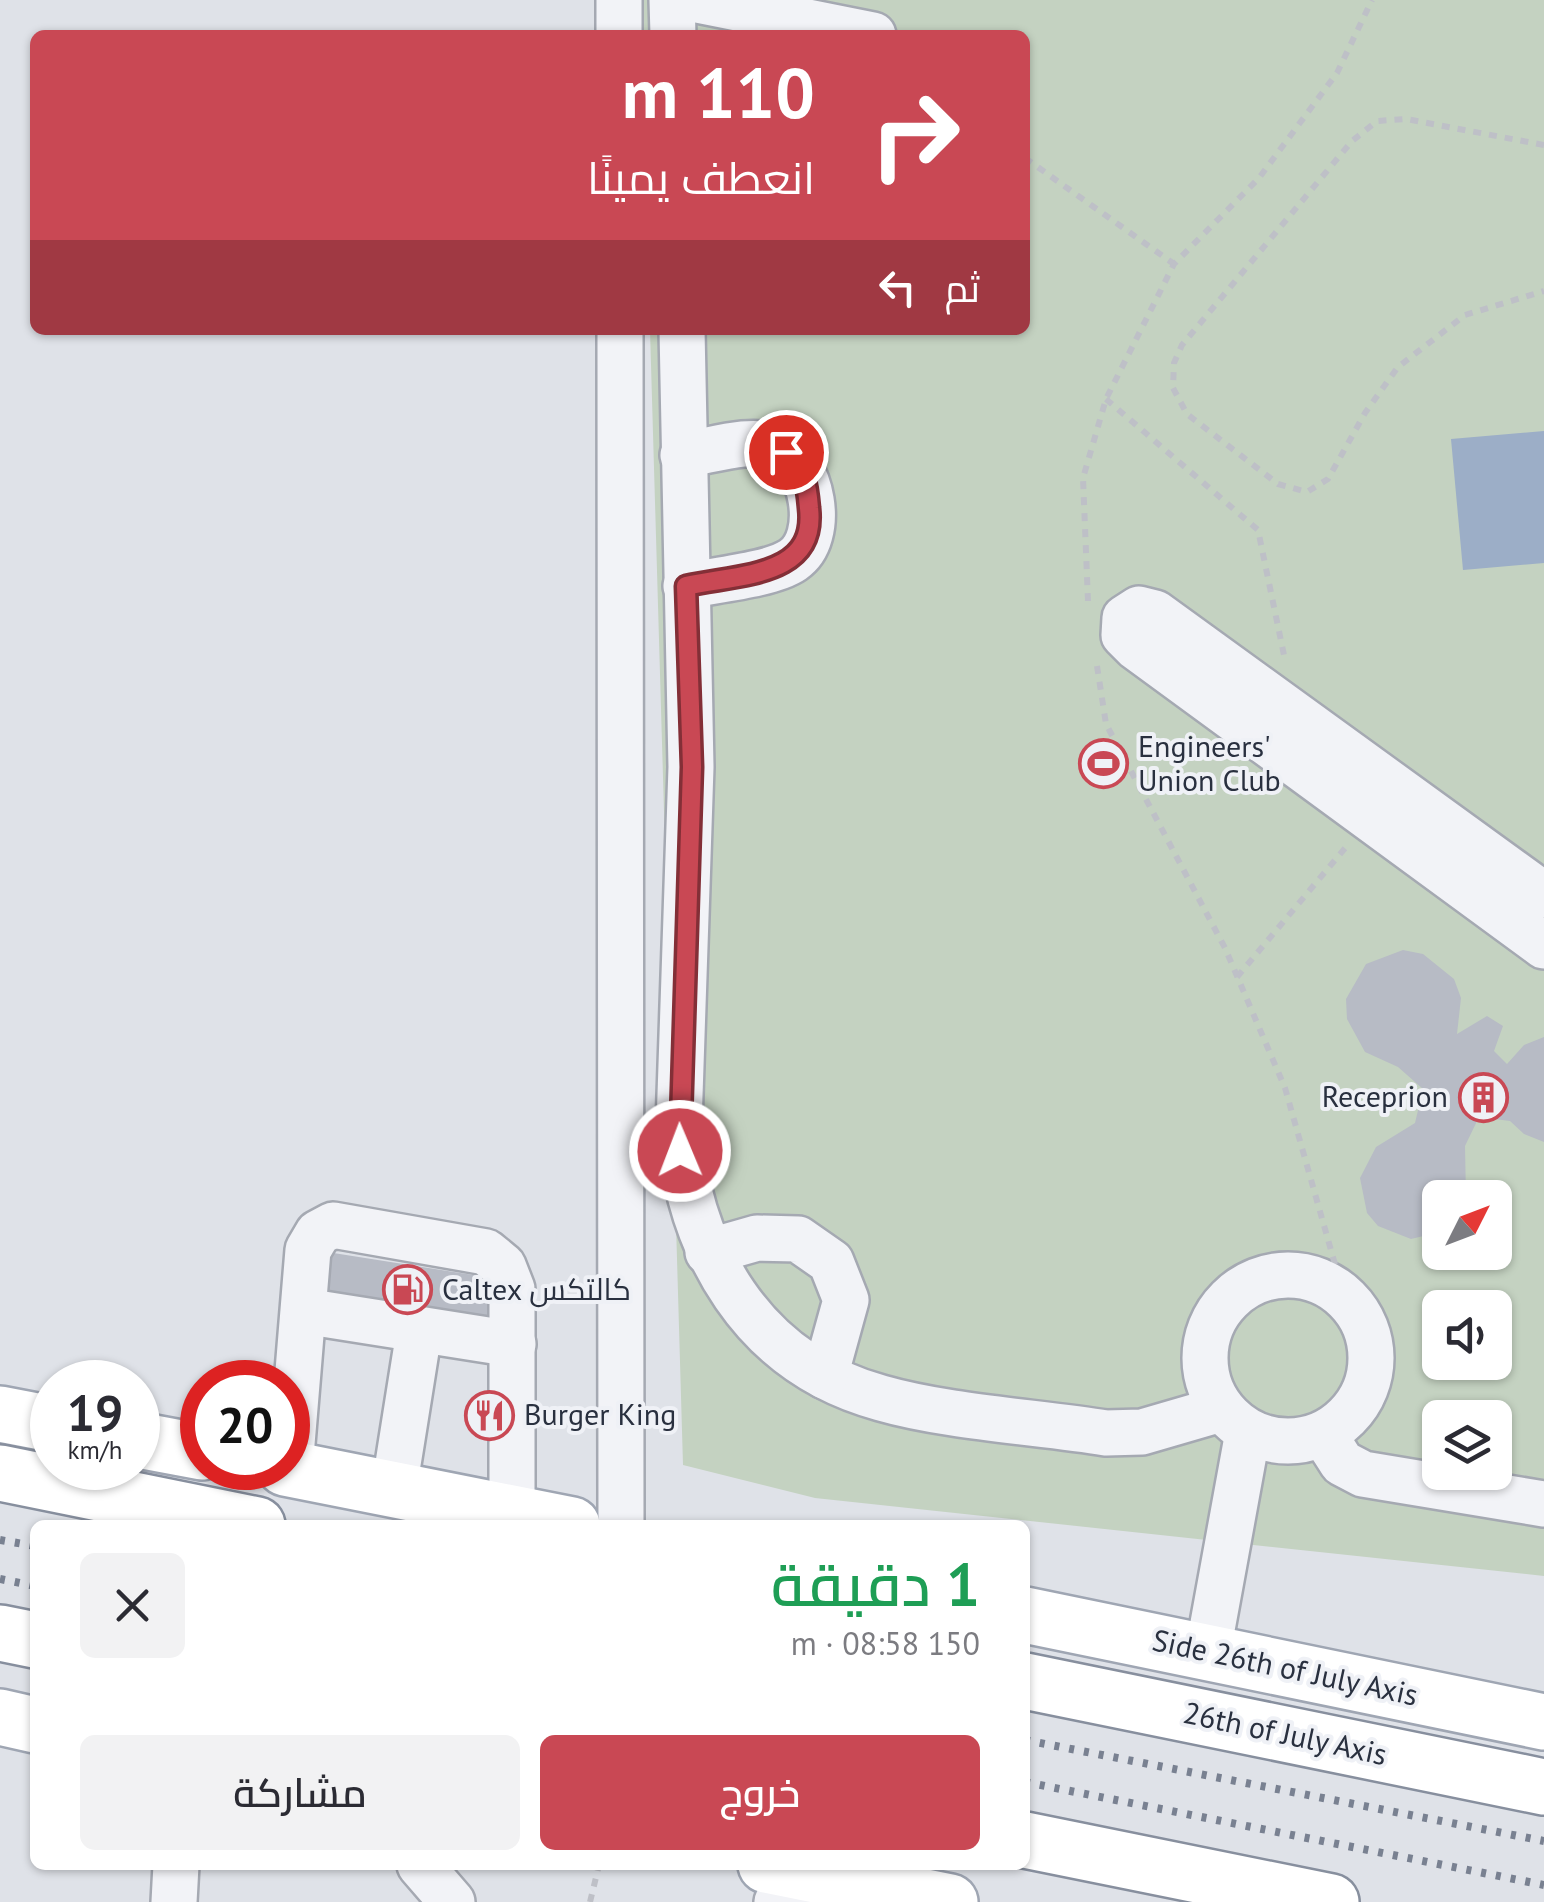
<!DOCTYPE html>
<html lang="ar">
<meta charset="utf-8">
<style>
body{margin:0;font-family:"PT Sans",Cairo,sans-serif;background:#f2f2f3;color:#2b2b33;direction:rtl;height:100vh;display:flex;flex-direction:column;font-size:38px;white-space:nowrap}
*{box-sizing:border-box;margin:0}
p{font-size:32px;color:#7c7c81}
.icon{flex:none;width:55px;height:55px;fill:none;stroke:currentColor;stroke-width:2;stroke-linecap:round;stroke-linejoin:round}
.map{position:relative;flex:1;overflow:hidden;direction:ltr}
.side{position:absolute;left:30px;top:1520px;width:1000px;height:350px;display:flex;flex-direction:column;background:#fff;border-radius:15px;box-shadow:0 2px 8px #0004;direction:rtl}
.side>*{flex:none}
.guide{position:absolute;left:30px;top:30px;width:1000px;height:305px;border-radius:15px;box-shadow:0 2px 8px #0004;direction:rtl;background:#c94854;color:#fff;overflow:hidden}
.needle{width:65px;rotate:48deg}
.buttons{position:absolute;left:1422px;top:1180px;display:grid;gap:20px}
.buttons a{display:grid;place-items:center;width:90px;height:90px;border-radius:15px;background:#fff;box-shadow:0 2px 8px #0004;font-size:50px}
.speed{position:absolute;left:30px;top:1360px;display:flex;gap:20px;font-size:50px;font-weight:700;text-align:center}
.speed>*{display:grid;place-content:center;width:130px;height:130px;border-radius:50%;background:#fff;box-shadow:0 2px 8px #0004;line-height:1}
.speed small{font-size:25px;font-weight:400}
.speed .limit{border:15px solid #d22;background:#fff;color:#111}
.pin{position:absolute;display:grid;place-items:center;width:85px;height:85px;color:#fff;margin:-42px;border:5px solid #fff;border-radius:50%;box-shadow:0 2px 10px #0007}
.me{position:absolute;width:110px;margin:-55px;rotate:359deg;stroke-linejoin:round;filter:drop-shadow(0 0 8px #0008)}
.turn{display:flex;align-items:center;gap:35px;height:210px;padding:0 50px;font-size:45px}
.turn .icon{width:130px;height:130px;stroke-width:2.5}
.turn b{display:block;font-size:70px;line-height:85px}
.then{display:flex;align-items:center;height:95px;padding:0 50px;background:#0003;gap:20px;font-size:38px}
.round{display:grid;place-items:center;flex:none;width:105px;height:105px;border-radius:15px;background:#f2f2f3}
.summary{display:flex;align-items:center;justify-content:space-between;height:170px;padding:0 50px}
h1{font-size:60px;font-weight:600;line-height:75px;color:#1e9e55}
.action{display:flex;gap:20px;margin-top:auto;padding:20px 50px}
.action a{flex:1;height:115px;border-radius:15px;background:#c94854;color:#fff;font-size:40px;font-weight:600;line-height:115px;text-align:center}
.action a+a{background:#f2f2f3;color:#2b2b33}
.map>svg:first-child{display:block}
</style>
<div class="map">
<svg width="1544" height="1902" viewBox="0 0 1544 1902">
<rect width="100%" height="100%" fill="#dfe2e8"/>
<path fill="#c4d2c1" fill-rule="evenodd" d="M641,0H1544V1576L815,1498L683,1465L650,330H1025V35H642ZM1440,1198H1495V1252H1440ZM1440,1308H1495V1362H1440ZM1440,1418H1495V1472H1440Z"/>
<polygon fill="#9caec7" points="1544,431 1544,563 1463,570 1451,439"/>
<g fill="#b7bbc5">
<polygon points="1403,950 1423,954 1454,979 1461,998 1457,1034 1487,1016 1503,1026 1494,1051 1507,1064 1524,1045 1544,1037 1544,1142 1524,1134 1510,1121 1479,1117 1465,1146 1466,1198 1440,1198 1440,1232 1411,1239 1378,1226 1367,1213 1360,1178 1376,1147 1415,1123 1423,1089 1398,1067 1365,1052 1347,1019 1346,999 1366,964"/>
<polygon points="327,1252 492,1278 500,1328 320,1303"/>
</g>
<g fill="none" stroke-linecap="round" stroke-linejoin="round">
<defs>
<g id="minor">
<polyline points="619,0 619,35"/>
<polyline points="672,0 673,35"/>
<polyline points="697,0 873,35"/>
<polyline points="620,330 621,1525"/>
<path d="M682,330L691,767L679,1125C688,1250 752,1363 881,1398C947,1417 1037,1422 1106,1433L1142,1432L1221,1409"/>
<path d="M683,455C711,451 749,437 776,447C813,461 827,537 793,560C771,575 714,580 686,586"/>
<polyline points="1544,895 1155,613 1139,609 1125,618 1124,635 1136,647 1544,946"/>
<polyline points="708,1252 757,1238 798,1239 831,1262 846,1300 825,1376"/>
<circle cx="1288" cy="1358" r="83"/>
<polyline points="304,1311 513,1344"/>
<polyline points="1324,1435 1342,1463 1363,1474 1544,1504"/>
<polyline points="290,1468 308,1250 318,1233 333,1225 486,1252 503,1266 512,1289 512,1513"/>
<polyline points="394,1489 419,1332"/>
<polyline points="1208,1651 1248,1432"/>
<polyline points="420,1865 452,1902"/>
<polyline points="174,1902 176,1865"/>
<polyline points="777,1902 844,1880"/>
</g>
<g id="major">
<polyline points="0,1414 52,1424"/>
<polyline points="138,1440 202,1452"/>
<polyline points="285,1468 572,1525"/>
<polyline points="1025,1615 1544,1722"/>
<polyline points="0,1717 35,1725"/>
<polyline points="766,1865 950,1902"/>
</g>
<g id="highway">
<polyline points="0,1473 257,1525"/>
<polyline points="0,1633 35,1640"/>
<polyline points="1025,1681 1544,1787"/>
<polyline points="1025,1840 1331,1902"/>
</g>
</defs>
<use href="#minor" stroke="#a5a9b2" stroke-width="50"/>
<use href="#major" stroke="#9fa6b3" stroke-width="60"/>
<use href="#highway" stroke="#878f9e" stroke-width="60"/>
<g stroke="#bec0c7" stroke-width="6" stroke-dasharray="8 8" stroke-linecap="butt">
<polyline points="1544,145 1406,119 1377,121 1352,141 1182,345 1174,363 1173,388 1187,414 1278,484 1307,492 1328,479 1365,413 1398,367 1465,315 1544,291"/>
<polyline points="1025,158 1174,264"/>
<polyline points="1106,399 1258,530 1285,660"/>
<polyline points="1088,601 1083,478 1106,399 1174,264 1259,178 1337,73 1372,0"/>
<polyline points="1097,666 1106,724 1225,948 1285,1088 1344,1296"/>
<polyline points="1237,977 1346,847"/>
<polyline points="590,1902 599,1865"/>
</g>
<use href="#minor" stroke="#f2f3f7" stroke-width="45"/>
<use href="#major" stroke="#fff" stroke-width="55"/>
<use href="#highway" stroke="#fff" stroke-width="55"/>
<g stroke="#798191" stroke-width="8" stroke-dasharray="5 10" stroke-linecap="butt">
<polyline points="0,1540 35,1546"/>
<polyline points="0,1579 35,1586"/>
<polyline points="1025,1740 1544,1841"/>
<polyline points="1025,1782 1544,1885"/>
</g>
</g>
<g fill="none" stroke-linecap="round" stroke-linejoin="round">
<defs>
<path id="route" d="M680,1151L692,767L686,586C738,574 817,578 809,508C807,484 805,468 786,452"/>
</defs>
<use href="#route" stroke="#832f37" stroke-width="25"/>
<use href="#route" stroke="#c94854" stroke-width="18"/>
</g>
<defs>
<symbol id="stadium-ring" viewBox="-11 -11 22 22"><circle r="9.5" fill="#eff1f6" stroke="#c94854" stroke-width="1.5"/><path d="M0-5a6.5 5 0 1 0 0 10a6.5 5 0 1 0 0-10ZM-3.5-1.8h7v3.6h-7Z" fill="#c94854"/></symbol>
<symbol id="building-ring" viewBox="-11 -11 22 22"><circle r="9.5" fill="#eff1f6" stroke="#c94854" stroke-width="1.5"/><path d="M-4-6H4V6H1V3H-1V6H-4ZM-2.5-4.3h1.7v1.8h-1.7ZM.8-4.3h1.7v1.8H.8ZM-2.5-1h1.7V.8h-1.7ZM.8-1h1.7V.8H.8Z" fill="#c94854"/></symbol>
<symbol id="fuel-ring" viewBox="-11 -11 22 22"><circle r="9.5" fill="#eff1f6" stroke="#c94854" stroke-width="1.5"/><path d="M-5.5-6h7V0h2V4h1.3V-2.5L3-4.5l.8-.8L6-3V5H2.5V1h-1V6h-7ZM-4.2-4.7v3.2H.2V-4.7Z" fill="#c94854"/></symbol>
<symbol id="restaurant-ring" viewBox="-11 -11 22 22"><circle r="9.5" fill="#eff1f6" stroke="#c94854" stroke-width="1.5"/><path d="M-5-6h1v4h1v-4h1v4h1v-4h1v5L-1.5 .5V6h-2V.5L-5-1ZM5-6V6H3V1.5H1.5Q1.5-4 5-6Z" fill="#c94854"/></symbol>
</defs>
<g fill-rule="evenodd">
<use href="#stadium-ring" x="1076" y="736" width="55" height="55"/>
<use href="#building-ring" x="1456" y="1070" width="55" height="55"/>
<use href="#fuel-ring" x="380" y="1262" width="55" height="55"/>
<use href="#restaurant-ring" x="462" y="1388" width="55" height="55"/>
</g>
<g text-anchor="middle" stroke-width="8" stroke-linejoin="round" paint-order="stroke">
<g font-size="30" fill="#29303f" stroke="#eff1f6" text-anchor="start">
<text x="1138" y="757">Engineers'<tspan x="1138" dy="34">Union Club</tspan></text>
<text x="1448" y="1107" text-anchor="end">Receprion</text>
<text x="442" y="1300">Caltex كالتكس</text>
<text x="524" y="1425">Burger King</text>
</g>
<g font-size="30" fill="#29303f" stroke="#eff1f6">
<text transform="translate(1285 1668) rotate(12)" y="10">Side 26th of July Axis</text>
<text transform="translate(1285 1734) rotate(12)" y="10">26th of July Axis</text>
</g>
</g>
</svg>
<div class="buttons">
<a><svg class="needle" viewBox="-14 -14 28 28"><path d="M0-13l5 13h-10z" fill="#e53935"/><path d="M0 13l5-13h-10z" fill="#7c7c81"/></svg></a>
<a><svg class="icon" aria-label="sound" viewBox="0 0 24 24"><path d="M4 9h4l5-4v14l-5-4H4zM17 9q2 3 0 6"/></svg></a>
<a><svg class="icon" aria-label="layers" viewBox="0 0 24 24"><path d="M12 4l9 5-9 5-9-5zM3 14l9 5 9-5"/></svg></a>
</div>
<div class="speed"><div>19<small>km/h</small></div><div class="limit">20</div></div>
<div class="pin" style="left:786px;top:452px;background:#d93025"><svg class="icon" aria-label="arrive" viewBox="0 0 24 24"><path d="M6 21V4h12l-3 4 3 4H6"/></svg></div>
<svg class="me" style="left:680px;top:1151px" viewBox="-20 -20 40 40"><circle r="17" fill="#c94854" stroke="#fff" stroke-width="3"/><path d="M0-11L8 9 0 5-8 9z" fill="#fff"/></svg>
<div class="guide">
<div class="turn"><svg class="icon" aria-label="right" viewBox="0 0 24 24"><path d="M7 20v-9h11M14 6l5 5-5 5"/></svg><div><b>110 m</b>انعطف يمينًا</div></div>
<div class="then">ثم<svg class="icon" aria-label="left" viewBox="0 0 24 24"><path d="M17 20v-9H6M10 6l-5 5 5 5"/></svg></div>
</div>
<section class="side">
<div class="summary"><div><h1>1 دقيقة</h1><p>150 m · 08:58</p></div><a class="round"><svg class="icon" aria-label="close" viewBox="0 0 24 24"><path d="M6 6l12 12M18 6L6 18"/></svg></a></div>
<div class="action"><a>خروج</a><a>مشاركة</a></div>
</section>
</div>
